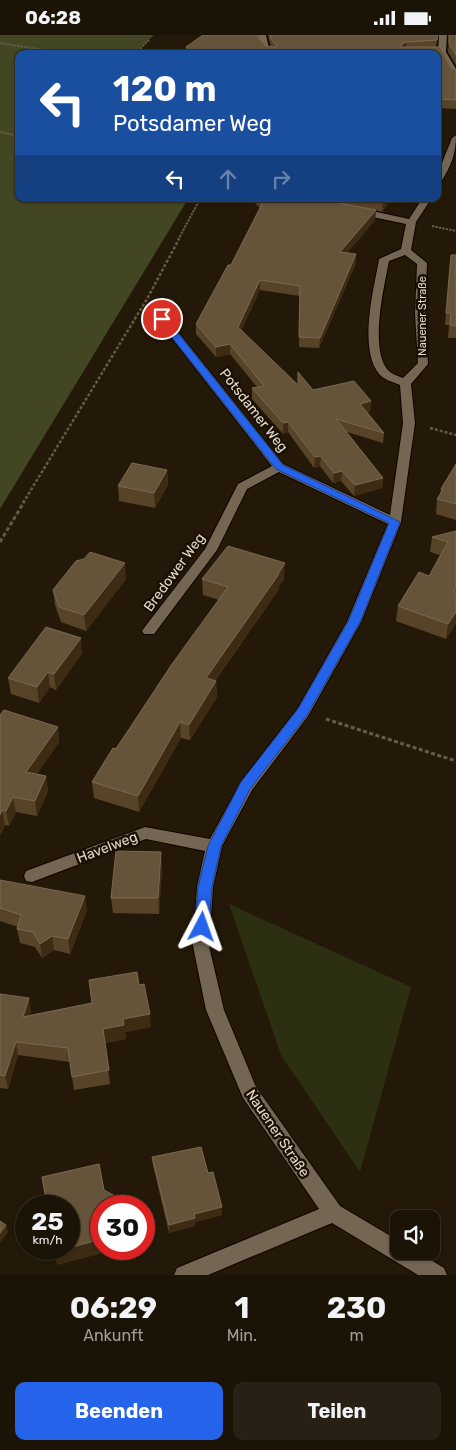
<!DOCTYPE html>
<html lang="de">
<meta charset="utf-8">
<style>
body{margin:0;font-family:Rubik,sans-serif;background:#282014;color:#f1f3f6;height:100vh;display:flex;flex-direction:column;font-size:19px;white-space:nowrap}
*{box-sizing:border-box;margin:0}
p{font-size:16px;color:#a09e9b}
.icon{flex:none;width:28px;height:28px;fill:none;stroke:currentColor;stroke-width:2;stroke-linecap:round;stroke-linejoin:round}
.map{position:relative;height:1240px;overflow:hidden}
.side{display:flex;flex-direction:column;background:#1b1306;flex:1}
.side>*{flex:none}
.top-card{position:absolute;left:15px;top:15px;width:426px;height:152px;border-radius:10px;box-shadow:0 1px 4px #0004,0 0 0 1px #393228;background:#1a4fa0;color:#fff;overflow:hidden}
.controls{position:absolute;left:390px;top:1175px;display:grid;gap:10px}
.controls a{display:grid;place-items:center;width:50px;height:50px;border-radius:10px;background:#1b1306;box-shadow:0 1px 4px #0004,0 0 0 1px #393228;font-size:25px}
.speed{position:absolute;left:15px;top:1160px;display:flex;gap:10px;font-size:25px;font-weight:700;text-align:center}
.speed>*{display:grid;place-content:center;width:65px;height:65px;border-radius:50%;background:#1b1306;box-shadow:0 1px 4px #0004,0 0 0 1px #393228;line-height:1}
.speed small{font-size:12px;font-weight:400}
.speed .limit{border:8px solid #d22;background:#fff;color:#111}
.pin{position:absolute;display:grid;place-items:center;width:42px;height:42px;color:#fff;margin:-21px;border:2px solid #fff;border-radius:50%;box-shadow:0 1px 5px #0007}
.me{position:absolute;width:55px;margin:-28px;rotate:4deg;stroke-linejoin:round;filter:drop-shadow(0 0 4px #0008)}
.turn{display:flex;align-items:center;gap:18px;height:105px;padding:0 15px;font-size:22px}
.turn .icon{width:65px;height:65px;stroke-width:2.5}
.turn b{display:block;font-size:35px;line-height:42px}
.lanes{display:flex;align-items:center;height:48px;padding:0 15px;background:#0003;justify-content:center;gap:25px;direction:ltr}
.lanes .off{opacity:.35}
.eta{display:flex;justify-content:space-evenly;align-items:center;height:85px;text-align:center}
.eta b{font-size:30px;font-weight:700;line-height:35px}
.primary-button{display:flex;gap:10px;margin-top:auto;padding:10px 15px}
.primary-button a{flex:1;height:58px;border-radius:10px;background:#2563eb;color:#fff;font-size:20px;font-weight:700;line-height:58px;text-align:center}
.primary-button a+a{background:#282014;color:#f1f3f6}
.status{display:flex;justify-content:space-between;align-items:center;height:35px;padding:0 25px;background:#1b1306;direction:ltr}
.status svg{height:14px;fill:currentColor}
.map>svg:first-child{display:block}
</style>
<div class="status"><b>06:28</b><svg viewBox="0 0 49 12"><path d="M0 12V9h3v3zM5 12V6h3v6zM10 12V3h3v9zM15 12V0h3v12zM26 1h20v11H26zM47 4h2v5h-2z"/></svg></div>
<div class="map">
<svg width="456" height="1240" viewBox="0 0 456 1240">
<rect width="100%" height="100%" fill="#241908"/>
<polygon fill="#2c2f12" points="229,869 411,952 360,1137 281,1020"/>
<polygon fill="#424623" points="0,0 154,0 133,19 19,19 19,164 188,164 0,474"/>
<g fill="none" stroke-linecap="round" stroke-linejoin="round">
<defs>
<g id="minor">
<path d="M258,0H266L269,13L275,19C260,19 261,13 258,0Z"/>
<polygon points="439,0 447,0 446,17 456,34 456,43 452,41 438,17"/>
<path d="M456,100C456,119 451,131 441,147L438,148C438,133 447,117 452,103Z"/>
<path d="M422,164H431L416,187L411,215L427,228L425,279L428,329L411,349L415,388L401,487L361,587L308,681L252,755L222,811L213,852L209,911L224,975L256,1052L340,1171L399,1206V1216H416L444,1233L447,1240H418L332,1188L208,1240H174L177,1233L319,1174L243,1063L206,975L193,911L197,852L205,816L146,804L32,847L26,846L24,841L26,836L145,792L210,804L241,747L298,673L347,587L388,489L279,437L247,454L217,515L154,599H144L142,596L144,593L205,514L238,449L272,431L157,284L162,281L166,282L283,429L390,480L403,388L400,350C393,347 384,345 379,339C358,313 374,254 379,224L401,214L406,189L358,179L353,176L358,173L409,184ZM405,220L417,229L415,279L418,328L403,343C398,341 391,339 387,334C370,312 384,252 389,226Z"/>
</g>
</defs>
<use href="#minor" stroke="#0d0400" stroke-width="2"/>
<g stroke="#645a4b" stroke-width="2" stroke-dasharray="2.5 1" stroke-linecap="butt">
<polyline points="0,8 69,19"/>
<polyline points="135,19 149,5"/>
<polyline points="0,97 19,101"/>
<polyline points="432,191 456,196"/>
<polyline points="178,205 200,164"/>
</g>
<g stroke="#645a4b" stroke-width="2.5" stroke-dasharray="3 2" stroke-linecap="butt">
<polyline points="430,393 456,400"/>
<polyline points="23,468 147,264 179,204"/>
</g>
<g stroke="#645a4b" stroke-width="3" stroke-dasharray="4 2.5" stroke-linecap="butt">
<polyline points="0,507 24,467"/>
<polyline points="326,684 456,726"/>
</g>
<use href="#minor" fill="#746653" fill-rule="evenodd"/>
</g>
<g fill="#574328">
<polygon points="268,0 438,0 436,12 451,33 456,35 456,74 438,73 186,15 186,12 259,4 266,11 271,12"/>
<polygon points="449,0 456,0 456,30 448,17"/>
<polygon points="251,164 391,164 382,177 376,175 375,185 347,218 356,228 319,313 299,312 300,261 260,255 241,295 298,350 313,355 371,366 370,377 367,377 384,398 383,408 347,397 383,443 382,453 354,461 341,446 333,448 320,431 314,433 288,397 283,399 252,364 252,353 257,352 230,319 216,322 196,299 196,289 231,230 260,173"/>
<polygon points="451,220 456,220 456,303 448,303 449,290 445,290"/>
<polygon points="456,429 456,485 436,479 437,464 440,459 441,454"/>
<polygon points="167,435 168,450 155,473 119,466 118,451"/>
<polygon points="456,496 456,588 446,604 396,586 398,571 429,541 440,520 430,517 432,502"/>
<polygon points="126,544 86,596 61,587 55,570 53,555"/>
<polygon points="202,544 284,544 279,551 279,554 215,646 216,646 217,662 190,705 181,703 139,777 94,763 92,747 219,565 203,560"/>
<polygon points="82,618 56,655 50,652 39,668 11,659 8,643"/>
<polygon points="0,680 58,692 59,707 37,739 46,741 48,756 37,781 16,777 9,791 5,790 0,800"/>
<polygon points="162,833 159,879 113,878 111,863"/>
<polygon points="0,845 87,875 70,919 54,915 42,923 35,912 20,908 17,894 18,892 0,886"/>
<polygon points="139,950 151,992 125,997 126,1004 105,1008 110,1049 74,1055 70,1027 18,1020 8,1054 0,1053 0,959 31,977 30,980 92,968"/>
<polygon points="152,1122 208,1138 222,1172 222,1180 195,1187 195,1191 169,1198 153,1130"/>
</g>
<g fill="#3d2c13">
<polygon points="407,7 406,15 401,17 402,9"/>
<polygon points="385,164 391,164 382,177 383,167"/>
<polygon points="376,175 375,185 340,226 340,217"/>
<polygon points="356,219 356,228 319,313 320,303"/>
<polygon points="260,245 260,255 238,302 238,292"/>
<polygon points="230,309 230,319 216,322 216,312"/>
<polygon points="371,366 370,377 359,379 360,369"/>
<polygon points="288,387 288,397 283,399 283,388"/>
<polygon points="321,421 320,431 314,433 315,422"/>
<polygon points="167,435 168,450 155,473 154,458"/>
<polygon points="342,436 341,446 333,448 334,438"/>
<polygon points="383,443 382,453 354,461 355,450"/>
<polygon points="125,528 126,544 86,596 84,580"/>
<polygon points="285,528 284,544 279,551 279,554 206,658 206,643"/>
<polygon points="456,577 456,588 446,604 448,589"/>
<polygon points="81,603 82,618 56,655 54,639"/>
<polygon points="48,637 50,652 39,668 37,652"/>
<polygon points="216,646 217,662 190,705 189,690"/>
<polygon points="180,687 181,703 139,777 138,761"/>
<polygon points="58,692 59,707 29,751 26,737"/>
<polygon points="46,741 48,756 37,781 35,766"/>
<polygon points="13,762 16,777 9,791 6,776"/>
<polygon points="2,775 5,790 0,800 0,780"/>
<polygon points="161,817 162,833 159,879 158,863"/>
<polygon points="85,861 87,875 70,919 68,904"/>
<polygon points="52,901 54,915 42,923 40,909"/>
<polygon points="29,963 31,977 25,995 23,982"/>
<polygon points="150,979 151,992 125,997 126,1004 104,1008 103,994 123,984"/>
<polygon points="16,1007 18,1020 8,1054 5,1041"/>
<polygon points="124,1166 125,1171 120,1171"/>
<polygon points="222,1172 222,1180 195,1187 195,1191 169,1198 169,1190 194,1179"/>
<polygon points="6,1190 8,1197 0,1208 0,1198"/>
<polygon points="101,1204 101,1214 115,1214 115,1215 57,1230 54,1217 65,1214 69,1214 69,1213"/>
</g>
<g fill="#66543a" stroke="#7a6951">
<polygon points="203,0 258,0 259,4 266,11 275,12 277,11 271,4 270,0 438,0 437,5 407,7 402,9 401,12 440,12 451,33 456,35 456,65 439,64 438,69 438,19 181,19 188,13 186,12"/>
<polygon points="449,0 456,0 456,20 449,8"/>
<polygon points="260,164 319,164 376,175 340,217 356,219 320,303 299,302 300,251 260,245 238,292 298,350 298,337 313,355 354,346 371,366 360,369 384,398 336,384 383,443 355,450 342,436 334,438 321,421 315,422 288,387 283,388 252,353 264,351 230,309 216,312 196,289 228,230 231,230 263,167"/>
<polygon points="365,164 385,164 383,167"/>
<polygon points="451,220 456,220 456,291 450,290 451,278 446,278"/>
<polygon points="132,428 167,435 154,458 118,451"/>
<polygon points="456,429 456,469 437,464 443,455 441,454"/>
<polygon points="456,496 456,553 454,557 456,560 456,577 448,589 398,571 419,537 429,541 448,507 432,502"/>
<polygon points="228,511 285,528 278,539 279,539 206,643 216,646 189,690 180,687 138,761 92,747 113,713 116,714 172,629 228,552 202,544"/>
<polygon points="90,517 125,528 84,580 59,572 53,555 76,526 84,524"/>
<polygon points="46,592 81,603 54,639 48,637 37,652 8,643"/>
<polygon points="4,675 58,692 26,737 46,741 35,766 13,762 6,776 2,775 0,780 0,680"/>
<polygon points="116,816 161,817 158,863 111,863"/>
<polygon points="0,845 85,861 68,904 52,901 40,909 33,897 17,894 21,880 0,873"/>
<polygon points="137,937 139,950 144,949 150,979 123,984 124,990 103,994 109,1035 72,1042 68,1013 16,1007 5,1041 0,1040 0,959 29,963 23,982 92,968 89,945"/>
<polygon points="201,1112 208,1138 213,1137 222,1172 194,1179 195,1183 169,1190 152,1122"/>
<polygon points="99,1129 104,1155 124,1166 120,1171 101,1171 101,1204 69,1213 69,1171 47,1171 42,1142"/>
<polygon points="0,1186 6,1190 0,1198"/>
<polygon points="54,1214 65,1214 54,1217"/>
</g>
<polygon fill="#2563eb" stroke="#184099" points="159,282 165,282 283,430 400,487 360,587 307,680 250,754 221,811 212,852 209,892 207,896 202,897 197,896 195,892 198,852 208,811 241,747 298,674 348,587 389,488 276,434 159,286"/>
<g text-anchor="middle" stroke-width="5" stroke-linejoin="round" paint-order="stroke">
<g font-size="11" fill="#e2dad0" stroke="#1b1002">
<text transform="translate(422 281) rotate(-90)" y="4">Nauener Straße</text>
</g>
<g font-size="14" fill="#e2dad0" stroke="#1b1002">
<text transform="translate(254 375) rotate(52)" y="5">Potsdamer Weg</text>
<text transform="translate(174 537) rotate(-54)" y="5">Bredower Weg</text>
<text transform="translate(107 812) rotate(-21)" y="5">Havelweg</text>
<text transform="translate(278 1098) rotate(56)" y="5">Nauener Straße</text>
</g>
</g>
</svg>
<div class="controls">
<a><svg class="icon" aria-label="sound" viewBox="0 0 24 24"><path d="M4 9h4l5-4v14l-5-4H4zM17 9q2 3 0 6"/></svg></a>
</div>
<div class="speed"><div>25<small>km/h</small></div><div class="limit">30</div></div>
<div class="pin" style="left:162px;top:284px;background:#d93025"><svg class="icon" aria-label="arrive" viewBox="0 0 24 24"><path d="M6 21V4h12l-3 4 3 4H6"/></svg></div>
<svg class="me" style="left:202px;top:892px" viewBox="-20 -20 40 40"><path d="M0-17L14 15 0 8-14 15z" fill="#2563eb" stroke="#fff" stroke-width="4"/></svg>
<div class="top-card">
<div class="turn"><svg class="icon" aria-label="left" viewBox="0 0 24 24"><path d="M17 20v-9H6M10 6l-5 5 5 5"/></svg><div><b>120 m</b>Potsdamer Weg</div></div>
<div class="lanes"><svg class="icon" aria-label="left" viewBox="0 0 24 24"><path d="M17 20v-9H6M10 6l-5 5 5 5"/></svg><svg class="icon off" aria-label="ahead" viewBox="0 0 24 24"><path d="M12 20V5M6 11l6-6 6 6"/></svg><svg class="icon off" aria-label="right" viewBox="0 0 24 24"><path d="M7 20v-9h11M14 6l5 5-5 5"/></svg></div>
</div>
</div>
<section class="side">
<div class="eta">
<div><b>06:29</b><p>Ankunft</p></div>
<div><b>1</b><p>Min.</p></div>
<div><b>230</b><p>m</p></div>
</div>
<div class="primary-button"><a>Beenden</a><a>Teilen</a></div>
</section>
